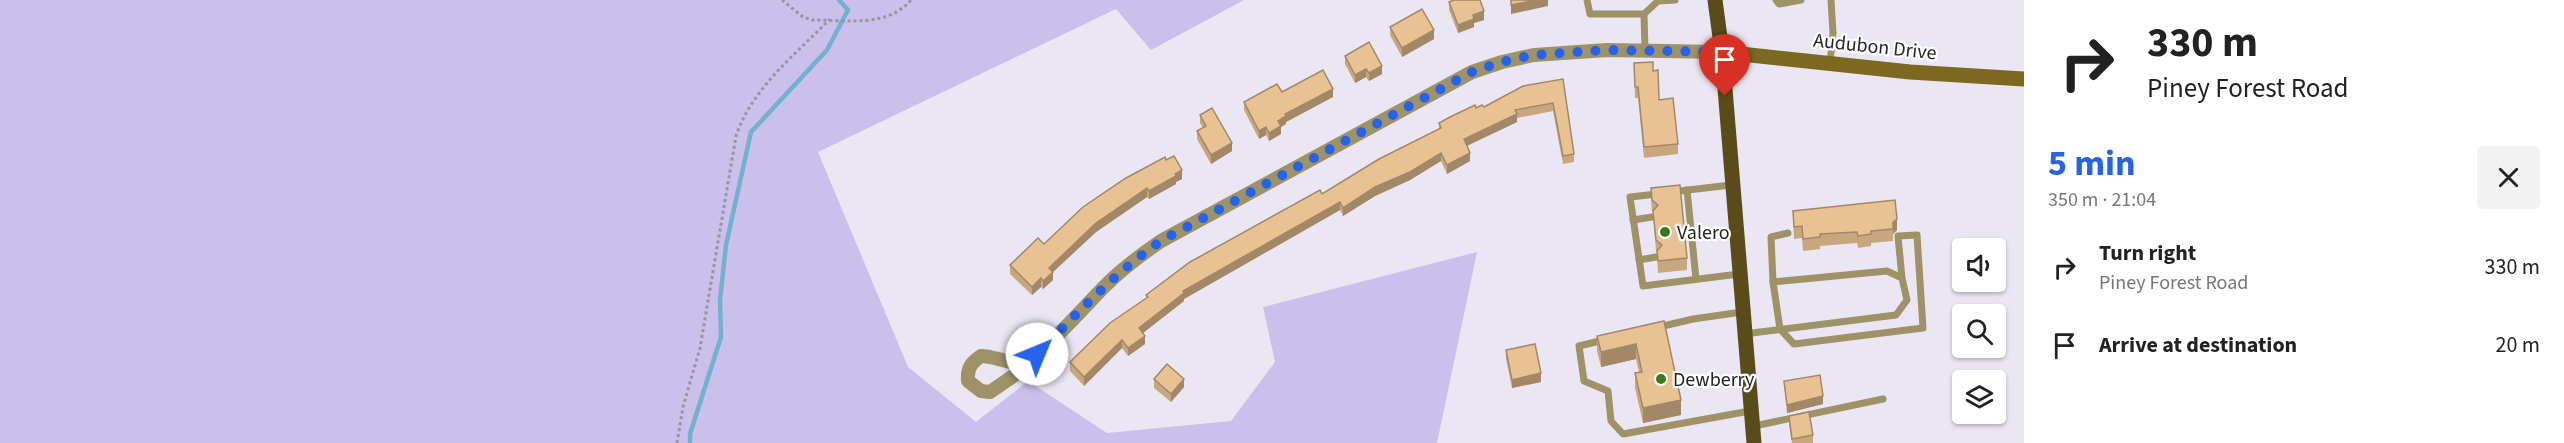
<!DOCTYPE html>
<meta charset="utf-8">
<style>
body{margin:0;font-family:"Source Sans 3",sans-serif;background:#f2f2f2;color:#222;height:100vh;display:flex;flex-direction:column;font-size:22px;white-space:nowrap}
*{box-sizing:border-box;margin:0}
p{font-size:20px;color:#767676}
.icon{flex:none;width:33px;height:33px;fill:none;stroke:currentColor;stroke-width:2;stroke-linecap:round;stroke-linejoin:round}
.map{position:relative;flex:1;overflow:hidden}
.panel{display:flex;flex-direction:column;background:#fff;width:540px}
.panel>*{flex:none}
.top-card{background:#fff;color:#222;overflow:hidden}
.fabs{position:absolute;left:1952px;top:238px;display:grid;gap:12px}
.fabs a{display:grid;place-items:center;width:54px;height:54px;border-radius:6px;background:#fff;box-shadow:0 2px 4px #0004;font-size:30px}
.pin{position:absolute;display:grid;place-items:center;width:51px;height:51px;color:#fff;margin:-62px -26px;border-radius:50% 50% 50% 0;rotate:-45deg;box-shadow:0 0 6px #0007}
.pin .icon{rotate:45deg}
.me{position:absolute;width:66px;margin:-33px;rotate:45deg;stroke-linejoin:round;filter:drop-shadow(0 0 4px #0008)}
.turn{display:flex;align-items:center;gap:21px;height:126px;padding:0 24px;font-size:27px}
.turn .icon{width:78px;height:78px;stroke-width:2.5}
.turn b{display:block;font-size:42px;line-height:51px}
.round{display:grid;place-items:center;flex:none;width:63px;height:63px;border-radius:6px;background:#f2f2f2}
.head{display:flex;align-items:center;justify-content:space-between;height:102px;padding:0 24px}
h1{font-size:36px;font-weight:700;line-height:45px;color:#2563eb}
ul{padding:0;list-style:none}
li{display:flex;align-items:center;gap:18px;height:78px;padding:0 24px}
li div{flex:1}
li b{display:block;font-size:22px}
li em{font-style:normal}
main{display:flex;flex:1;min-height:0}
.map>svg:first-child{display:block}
</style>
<main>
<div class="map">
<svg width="2024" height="443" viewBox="0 0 2024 443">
<rect width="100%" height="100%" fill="#eae6f4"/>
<polygon fill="#cbbfeb" points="0,0 1244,0 1151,50 1116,9 818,152 908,367 976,422 1028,381 1107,433 1231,421 1275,362 1263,307 1477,252 1437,443 0,443"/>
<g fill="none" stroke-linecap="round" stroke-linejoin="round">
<polyline stroke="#73b1ce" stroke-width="4.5" points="690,443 690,434 721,337 720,300 726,245 751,132 827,50 848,10 839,0"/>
<g stroke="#97959f" stroke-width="3" stroke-dasharray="3 3" stroke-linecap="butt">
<path d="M782,0L803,17L812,20C846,20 887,28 911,0"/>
<path d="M677,443L683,407L700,348L736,136C752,88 796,54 830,19"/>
</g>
<g stroke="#9f9267" stroke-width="7">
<polyline points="1587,0 1590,14 1644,14 1658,1 1675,0"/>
<polyline points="1776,0 1779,4 1801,0"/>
<polyline points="1644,14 1645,50"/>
<polyline points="1830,63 1833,33 1831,0"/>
<polyline points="1687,190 1696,279"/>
<polyline points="1671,192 1731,185"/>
<polyline points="1657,194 1630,197 1643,286 1739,274"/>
<polyline points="1633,220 1652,217"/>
<polyline points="1639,260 1656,257"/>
<polyline points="1773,282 1771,237 1788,233"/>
<polyline points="1659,327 1693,319 1742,312"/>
<polyline points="1744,334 1896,315 1907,300 1902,278 1887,271 1773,282 1780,329 1794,344 1923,328 1917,235 1898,236 1902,278"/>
<polyline points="1604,340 1579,346 1584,381 1608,391 1611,421 1623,434 1750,411"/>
<polyline points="1754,426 1883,399"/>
</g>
<path stroke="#9f9267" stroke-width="14" d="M1028,359L1019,372L990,392L981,391L968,381C967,368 971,363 981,356C996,356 1007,365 1022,361C1044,355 1088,302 1107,284C1123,268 1142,254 1161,241L1472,72L1502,62L1534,55L1607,50L1722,52"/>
<polyline stroke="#7c681f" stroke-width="15" points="1722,52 1910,72 2024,79"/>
<polyline stroke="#5a4c1a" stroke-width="15" points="1715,0 1722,52 1754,443"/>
</g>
<g fill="#c8a77e">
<polygon points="1449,2 1484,20 1474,23 1474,27 1458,33 1449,10"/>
<polygon points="1390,27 1434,39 1402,57 1390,35"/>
<polygon points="1345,56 1382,74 1369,81 1366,77 1355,83 1345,64"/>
<polygon points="1634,63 1653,71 1659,100 1678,144 1678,154 1644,158 1638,98 1635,98"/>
<polygon points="1563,79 1574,154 1574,162 1563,164 1553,111 1517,118 1517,122 1467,146 1470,161 1447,174 1441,161 1410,180 1375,196 1343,216 1340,210 1184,299 1184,301 1143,333 1145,344 1128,356 1122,348 1084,386 1070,371 1070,362 1146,298 1146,295 1322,194 1439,129 1439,123 1476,108 1484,107"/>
<polygon points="1282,92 1333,97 1286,122 1286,124 1281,127 1281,134 1269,141 1266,135 1259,139 1244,110 1244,102"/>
<polygon points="1200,115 1232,151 1211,164 1197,139 1197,131 1203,128 1200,123"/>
<polygon points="1166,160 1182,179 1176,182 1176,184 1149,199 1147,197 1096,232 1053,272 1053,280 1043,289 1041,287 1032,295 1010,274 1010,265 1044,244"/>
<polygon points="1651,188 1687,258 1687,270 1658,273 1657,252 1656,251 1653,212 1652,211 1651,200"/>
<polygon points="1895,200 1897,230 1893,234 1893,241 1871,243 1871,246 1858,248 1857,243 1820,246 1820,249 1803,251 1802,238 1794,239 1793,211"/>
<polygon points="1664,321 1681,415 1643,423 1635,388 1635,373 1639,372 1636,359 1601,367 1597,351 1597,336"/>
<polygon points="1506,350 1541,382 1512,388 1506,359"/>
<polygon points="1154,379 1184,387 1171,402 1154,388"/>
<polygon points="1784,381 1823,404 1787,413"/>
<polygon points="1789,416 1813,435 1813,443 1792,443 1789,424"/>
</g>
<g fill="#a28866">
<polygon points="1536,0 1548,0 1548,6 1511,14 1511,5"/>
<polygon points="1484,11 1484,20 1474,23 1474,27 1458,33 1458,25 1473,15"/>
<polygon points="1434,30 1434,39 1402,57 1402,48"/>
<polygon points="1382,66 1382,74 1369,81 1369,73"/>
<polygon points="1366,69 1366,77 1355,83 1355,75"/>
<polygon points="1333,89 1333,97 1286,122 1286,124 1281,127 1281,134 1269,141 1269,133 1278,121 1285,114"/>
<polygon points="1517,114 1517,122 1464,147 1464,139"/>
<polygon points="1266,127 1266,135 1259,139 1259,131"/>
<polygon points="1232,143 1232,151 1211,164 1211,155"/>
<polygon points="1441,153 1441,161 1410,180 1375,196 1343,216 1343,208 1375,187"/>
<polygon points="1470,153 1470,161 1447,174 1447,165"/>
<polygon points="1182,170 1182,179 1176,182 1176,184 1149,199 1149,191"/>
<polygon points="1147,188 1147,197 1096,232 1053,272 1053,280 1043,289 1043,281 1049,268 1096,223"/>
<polygon points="1340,202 1340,210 1184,299 1184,301 1139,336 1139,328 1183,291"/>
<polygon points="1897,219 1897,230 1893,234 1893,222"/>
<polygon points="1041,278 1041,287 1032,295 1032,287"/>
<polygon points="1145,336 1145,344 1128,356 1128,348"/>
<polygon points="1122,340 1122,348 1084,386 1084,377"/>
<polygon points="1636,344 1636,359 1601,367 1601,352"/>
<polygon points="1541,373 1541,382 1512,388 1512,380"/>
<polygon points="1184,379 1184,387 1171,402 1171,394"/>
<polygon points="1823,396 1823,404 1787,413 1787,405"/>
<polygon points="1681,400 1681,415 1643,423 1643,408"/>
</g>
<g fill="#e8c292" stroke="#a28866" stroke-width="1.5">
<polygon points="1454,0 1480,0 1484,11 1473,15 1474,19 1458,25 1449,2"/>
<polygon points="1511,0 1536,0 1511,5"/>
<polygon points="1422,9 1434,30 1402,48 1390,27"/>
<polygon points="1369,42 1382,66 1369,73 1366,69 1355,75 1345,56"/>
<polygon points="1653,62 1653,71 1658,70 1659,100 1673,98 1678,144 1644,147 1638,87 1635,87 1634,63"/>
<polygon points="1323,70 1333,89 1285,114 1286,116 1278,121 1281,126 1269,133 1266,127 1259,131 1244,102 1277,84 1282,92"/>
<polygon points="1563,79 1574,154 1563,156 1553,103 1515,110 1517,114 1464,139 1470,153 1447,165 1441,153 1410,172 1375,187 1343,208 1340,202 1183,291 1184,293 1139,328 1145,336 1128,348 1122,340 1084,377 1070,362 1110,323 1148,297 1146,295 1190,262 1320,190 1322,194 1379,159 1441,128 1439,123 1450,117 1475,105 1476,108 1482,105 1484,107 1523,86"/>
<polygon points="1212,108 1232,143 1211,155 1197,131 1206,126 1200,115"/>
<polygon points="1174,156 1182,170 1175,174 1176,176 1149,191 1147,188 1096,223 1049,268 1053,272 1043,281 1041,278 1032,287 1010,265 1038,238 1044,244 1083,207 1126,178 1165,157 1166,160"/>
<polygon points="1680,185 1687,258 1658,261 1657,251 1662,245 1656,240 1653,211 1658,205 1652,200 1651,188"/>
<polygon points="1895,200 1897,219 1893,222 1893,229 1871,231 1871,234 1858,236 1857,232 1820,234 1820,237 1803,239 1802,226 1794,227 1793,211"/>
<polygon points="1664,321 1681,400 1643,408 1635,373 1642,372 1636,344 1601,352 1597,336"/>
<polygon points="1535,344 1541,373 1512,380 1506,350"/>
<polygon points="1167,364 1184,379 1171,394 1154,379"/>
<polygon points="1820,375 1823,396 1787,405 1784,381"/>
<polygon points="1809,412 1813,435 1792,439 1789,416"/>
</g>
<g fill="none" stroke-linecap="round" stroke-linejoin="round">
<path stroke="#2563eb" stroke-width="10" stroke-dasharray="0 18" d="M1037,354C1077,314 1114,273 1161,241L1472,72L1502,62L1533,55L1607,50L1722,52L1725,96"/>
</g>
<g fill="#397b1c" stroke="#fff" stroke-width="2">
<circle cx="1665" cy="232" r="6"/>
<circle cx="1661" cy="379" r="6"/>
</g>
<g text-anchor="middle" stroke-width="4.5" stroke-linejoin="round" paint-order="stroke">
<g font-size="20" fill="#242328" stroke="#fff">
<text transform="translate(1875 46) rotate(6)" y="7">Audubon Drive</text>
</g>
<g font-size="20" fill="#242328" stroke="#fff" text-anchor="start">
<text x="1677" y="239">Valero</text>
<text x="1673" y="386">Dewberry</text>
</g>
</g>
</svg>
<div class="fabs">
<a><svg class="icon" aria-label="sound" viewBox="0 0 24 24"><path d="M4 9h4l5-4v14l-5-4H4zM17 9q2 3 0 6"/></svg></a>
<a><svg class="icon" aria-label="search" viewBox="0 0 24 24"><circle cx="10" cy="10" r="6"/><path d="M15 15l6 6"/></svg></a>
<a><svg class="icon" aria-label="layers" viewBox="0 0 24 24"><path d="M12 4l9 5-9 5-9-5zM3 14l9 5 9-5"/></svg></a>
</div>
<div class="pin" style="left:1725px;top:96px;background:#d93025"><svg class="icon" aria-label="arrive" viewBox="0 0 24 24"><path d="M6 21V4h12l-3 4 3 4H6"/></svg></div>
<svg class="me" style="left:1037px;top:354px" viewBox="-20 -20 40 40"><circle r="19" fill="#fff"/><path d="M0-13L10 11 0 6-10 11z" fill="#2563eb"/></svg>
</div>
<section class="panel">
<div class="top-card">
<div class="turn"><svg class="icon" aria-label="right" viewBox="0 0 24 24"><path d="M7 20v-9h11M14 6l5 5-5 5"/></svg><div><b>330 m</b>Piney Forest Road</div></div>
</div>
<div class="head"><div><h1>5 min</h1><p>350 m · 21:04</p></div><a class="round"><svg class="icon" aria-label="close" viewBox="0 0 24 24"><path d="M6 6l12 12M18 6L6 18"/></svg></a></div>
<ul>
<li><svg class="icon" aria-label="right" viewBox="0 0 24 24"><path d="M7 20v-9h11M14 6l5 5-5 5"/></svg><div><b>Turn right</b><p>Piney Forest Road</p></div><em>330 m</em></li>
<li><svg class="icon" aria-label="arrive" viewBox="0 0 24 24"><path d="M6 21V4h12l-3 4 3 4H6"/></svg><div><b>Arrive at destination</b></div><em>20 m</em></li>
</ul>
</section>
</main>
